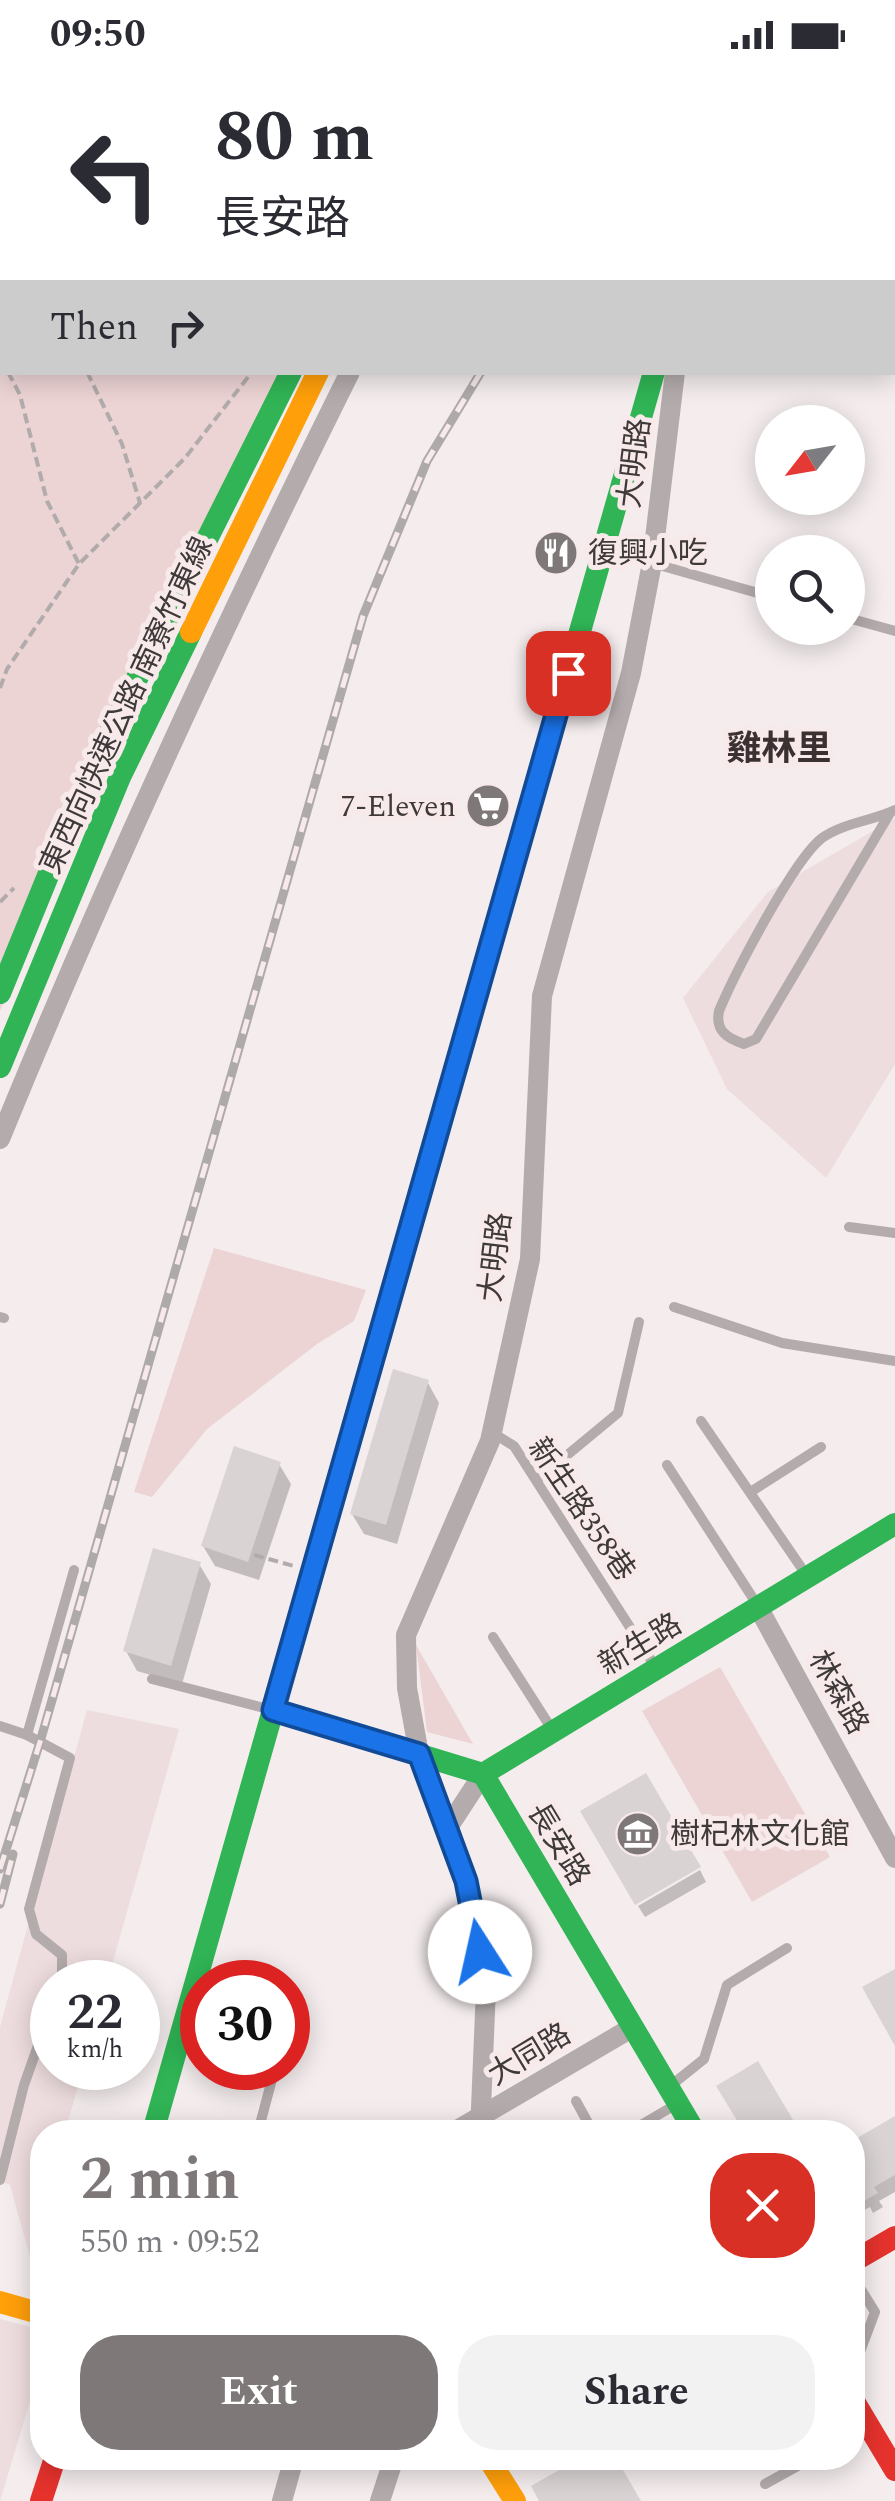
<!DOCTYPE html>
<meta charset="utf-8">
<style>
body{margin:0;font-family:Spectral,"Noto Sans TC",serif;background:#f2f2f3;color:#2b2b33;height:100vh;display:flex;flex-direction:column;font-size:38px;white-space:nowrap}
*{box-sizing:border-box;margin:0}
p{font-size:32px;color:#7c7c81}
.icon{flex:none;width:55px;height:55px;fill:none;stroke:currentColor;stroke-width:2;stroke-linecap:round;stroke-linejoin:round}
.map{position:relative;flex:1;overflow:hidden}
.sheet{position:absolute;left:30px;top:2050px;width:835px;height:350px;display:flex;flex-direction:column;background:#fff;border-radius:40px;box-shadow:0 5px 25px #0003}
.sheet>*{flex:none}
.top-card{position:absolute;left:0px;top:0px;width:895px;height:305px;box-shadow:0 5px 25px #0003;background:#fff;color:#2b2b33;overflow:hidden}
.needle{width:65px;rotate:239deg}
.buttons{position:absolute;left:755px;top:335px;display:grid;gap:20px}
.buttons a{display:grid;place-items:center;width:110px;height:110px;border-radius:50%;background:#fff;box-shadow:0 5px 25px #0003;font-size:50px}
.speed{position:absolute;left:30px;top:1890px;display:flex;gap:20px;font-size:50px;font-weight:700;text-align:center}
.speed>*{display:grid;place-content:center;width:130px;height:130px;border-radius:50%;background:#fff;box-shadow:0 5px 25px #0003;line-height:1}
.speed small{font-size:25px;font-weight:400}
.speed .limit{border:15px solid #d22;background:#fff;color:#111}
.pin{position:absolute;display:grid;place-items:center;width:85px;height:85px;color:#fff;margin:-42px;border-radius:20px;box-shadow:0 5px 15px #0006}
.me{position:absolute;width:110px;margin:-55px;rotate:350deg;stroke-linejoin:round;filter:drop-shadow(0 0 8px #0008)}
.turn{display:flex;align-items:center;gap:35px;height:210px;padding:0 50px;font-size:45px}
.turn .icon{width:130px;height:130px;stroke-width:2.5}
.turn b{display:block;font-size:70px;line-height:85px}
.then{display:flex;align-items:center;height:95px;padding:0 50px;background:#0003;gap:20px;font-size:38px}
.round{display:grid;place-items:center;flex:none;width:105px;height:105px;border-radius:40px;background:#f2f2f3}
.head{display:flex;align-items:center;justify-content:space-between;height:170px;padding:0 50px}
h1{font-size:60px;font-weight:700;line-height:75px;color:#7e7879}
.primary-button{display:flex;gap:20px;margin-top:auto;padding:20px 50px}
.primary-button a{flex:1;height:115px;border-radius:40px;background:#7e7879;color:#fff;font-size:40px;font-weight:700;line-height:115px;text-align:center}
.primary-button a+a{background:#f2f2f3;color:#2b2b33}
.status{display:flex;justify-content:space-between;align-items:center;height:70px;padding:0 50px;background:#fff;direction:ltr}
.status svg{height:28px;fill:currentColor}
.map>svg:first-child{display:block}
</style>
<div class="status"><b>09:50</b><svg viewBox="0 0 49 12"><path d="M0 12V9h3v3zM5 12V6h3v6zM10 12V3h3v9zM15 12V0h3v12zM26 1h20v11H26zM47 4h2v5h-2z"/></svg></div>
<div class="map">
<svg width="895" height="2431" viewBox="0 0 895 2431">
<rect width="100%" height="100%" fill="#f4eced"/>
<g fill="#eedddf">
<polygon points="895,748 895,994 826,1108 727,1019 683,928 768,822"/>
<polygon points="87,1640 179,1659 107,1912 52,1912 52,1998 83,1998 65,2062 42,2062 42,2143 30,2187 10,2115 0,2111 0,1957"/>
<polygon points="0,2249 42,2260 42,2291 0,2431"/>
</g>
<g fill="#ecd3d4">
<polygon points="0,0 475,0 2,2 2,302 286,303 102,683 0,941"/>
<polygon points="214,1178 366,1220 354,1251 317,1274 207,1359 152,1427 134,1422"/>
<polygon points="416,1575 473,1674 427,1662"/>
<polygon points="720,1597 830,1787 752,1832 642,1641"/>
</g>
<g fill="#0003">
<polygon points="428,1313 439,1333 397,1474 364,1464 352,1444"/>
<polygon points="279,1394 291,1414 259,1510 215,1496 203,1476"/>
<polygon points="199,1494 211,1514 182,1614 137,1601 126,1581"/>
<polygon points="700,1800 706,1812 645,1847 638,1836"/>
<polygon points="757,1995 798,2062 747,2062 720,2017"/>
<polygon points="895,2049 895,2122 879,2131 883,2137 873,2143 870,2137 852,2147 852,2074"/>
</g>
<g fill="#d9d3d4">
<polygon points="393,1299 429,1310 386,1455 350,1444"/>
<polygon points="234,1376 281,1392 248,1492 201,1476"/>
<polygon points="153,1478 201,1492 171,1596 123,1581"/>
<polygon points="646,1703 701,1797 635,1835 580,1741"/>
<polygon points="895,1899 895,1976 862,1917"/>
<polygon points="758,1991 796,2055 783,2062 744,2062 716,2016"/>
<polygon points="895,2046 895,2105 874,2117 878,2123 864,2131 860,2126 852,2131 852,2071"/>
<polygon points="580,2388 616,2388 641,2431 539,2431 531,2416"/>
</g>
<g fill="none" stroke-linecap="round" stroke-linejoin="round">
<g stroke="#b1abac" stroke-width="4" stroke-dasharray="10 5" stroke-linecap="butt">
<polyline points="112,2 114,0"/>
<polyline points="345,2 346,0"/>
<polyline points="433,2 435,0"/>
<polyline points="0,204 2,201"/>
<polyline points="0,264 2,259"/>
<polyline points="0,282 2,291"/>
<polyline points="8,302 20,325 47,431 79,494"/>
<polyline points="87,302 122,374 140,433"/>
<polyline points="0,618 7,599 79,494 185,388 252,302"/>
<polyline points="0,832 14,818"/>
<polyline points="254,1485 294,1496"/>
</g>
<g stroke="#b3abac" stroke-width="10">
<polyline points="892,116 895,119"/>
<polyline points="652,493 772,527"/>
<polyline points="848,548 895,561"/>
<path d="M890,743L756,969L744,974C727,968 715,961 719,941C734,905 794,789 822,768C843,753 872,751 895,740"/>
<polyline points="849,1157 895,1163"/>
<polyline points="674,1237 782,1273 895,1291"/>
<polyline points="0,1247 4,1248"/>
<polyline points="701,1351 807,1506"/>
<polyline points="493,1363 514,1376 656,1598"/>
<polyline points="667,1395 758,1536"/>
<polyline points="537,1410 618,1343 639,1252"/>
<polyline points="752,1421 821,1377"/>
<polyline points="493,1567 553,1661"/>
<polyline points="152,1609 272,1640"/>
<polyline points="0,1656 27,1665 70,1688 29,1839 36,1864 62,1885 62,1912"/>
<polyline points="27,1665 74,1500"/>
<polyline points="198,1905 226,1912"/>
<polyline points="288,1928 292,1929 288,1946"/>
<polyline points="669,2017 704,1989 727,1915 787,1878"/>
<polyline points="576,2031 593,2062"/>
<polyline points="258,2062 275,1998"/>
<polyline points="629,2062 675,2035"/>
<polyline points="0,2110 24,2015 52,1936"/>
<polyline points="852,2205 875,2242 852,2303"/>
<polyline points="765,2414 812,2388"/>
</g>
<g stroke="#b3abac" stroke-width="20">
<polyline points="855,0 856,2"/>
<polyline points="526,2 528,0"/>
<path d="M0,1069C106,809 224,555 350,302"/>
<polyline points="758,1537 895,1788"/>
<polyline points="447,1759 483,1704"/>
<polyline points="454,2062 633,1957"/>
<polyline points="480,2062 486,1918 467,1811 419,1684 407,1618 406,1565 490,1371 530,1189 542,926 631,603 652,493 675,302"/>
<polyline points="282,2431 294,2388"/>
<polyline points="380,2431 394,2388"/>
</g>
<g stroke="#30b455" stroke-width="22">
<polyline points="535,719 654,302"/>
<polyline points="0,923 92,698 291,302"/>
<polyline points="0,997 120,707 191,562"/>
<polyline points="273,1640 483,1704 695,2062"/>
<polyline points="483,1704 895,1454"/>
<polyline points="153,2062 392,1222"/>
</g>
<g stroke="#ff9f0a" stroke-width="22">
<polyline points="502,2 504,0"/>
<polyline points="883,2 888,0"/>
<polyline points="191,562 318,302"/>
<polyline points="0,2232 42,2244"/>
<polyline points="488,2388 515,2431"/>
</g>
<g stroke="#e5322d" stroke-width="22">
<polyline points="474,2 476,0"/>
<polyline points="392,1222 535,719"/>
<polyline points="852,2192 895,2167"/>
<polyline points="852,2328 895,2400"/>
<polyline points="41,2431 55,2388"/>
</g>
<defs>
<g id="rail">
<polyline points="781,2 785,0"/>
<polyline points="0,1799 40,1672 363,546 427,391 481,302"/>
<polyline points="0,1834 13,1784"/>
</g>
</defs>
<use href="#rail" stroke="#afaaaa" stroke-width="9"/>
<use href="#rail" stroke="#f8e9ea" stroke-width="5" stroke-dasharray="15" stroke-linecap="butt"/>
</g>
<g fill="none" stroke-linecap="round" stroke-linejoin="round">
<defs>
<polyline id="route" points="480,1882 466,1811 419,1684 273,1640 568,603"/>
</defs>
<use href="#route" stroke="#114b97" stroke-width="25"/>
<use href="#route" stroke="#1a73e8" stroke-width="18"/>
</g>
<defs>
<symbol id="restaurant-disc" viewBox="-11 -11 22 22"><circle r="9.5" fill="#7e7879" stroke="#f8e9ea"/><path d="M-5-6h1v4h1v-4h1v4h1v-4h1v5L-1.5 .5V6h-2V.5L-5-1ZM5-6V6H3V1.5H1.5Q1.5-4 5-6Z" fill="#fff"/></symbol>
<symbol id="supermarket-disc" viewBox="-11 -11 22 22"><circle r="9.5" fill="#7e7879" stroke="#f8e9ea"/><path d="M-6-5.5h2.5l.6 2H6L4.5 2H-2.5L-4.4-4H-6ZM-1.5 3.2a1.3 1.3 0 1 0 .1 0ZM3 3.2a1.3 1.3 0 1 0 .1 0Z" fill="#fff"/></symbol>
<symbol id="museum-disc" viewBox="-11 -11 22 22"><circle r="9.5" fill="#7e7879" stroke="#f8e9ea"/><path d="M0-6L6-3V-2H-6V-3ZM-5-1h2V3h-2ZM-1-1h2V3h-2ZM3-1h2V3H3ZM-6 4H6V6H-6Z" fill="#fff"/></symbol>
</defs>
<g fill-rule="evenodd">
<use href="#restaurant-disc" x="531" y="458" width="50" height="50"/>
<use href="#supermarket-disc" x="463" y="711" width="50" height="50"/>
<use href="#museum-disc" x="613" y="1739" width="50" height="50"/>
</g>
<g text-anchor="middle" stroke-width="10" stroke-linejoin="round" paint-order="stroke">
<g font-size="30" fill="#3f3a3a" stroke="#f8e9ea">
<text transform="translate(634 393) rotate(-83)" y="10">大明路</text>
<text transform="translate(126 635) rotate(-65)" y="10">東西向快速公路 南寮竹東線</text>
<text transform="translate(495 1187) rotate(-83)" y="10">大明路</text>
<text transform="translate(582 1439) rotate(56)" y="10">新生路358巷</text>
<text transform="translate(640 1574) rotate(-31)" y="10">新生路</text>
<text transform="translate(839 1622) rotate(61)" y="10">林森路</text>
<text transform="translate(559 1774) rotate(59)" y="10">長安路</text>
<text transform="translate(529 1984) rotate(-31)" y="10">大同路</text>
</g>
<g font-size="30" fill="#3f3a3a" stroke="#f8e9ea" text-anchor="start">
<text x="588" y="493">復興小吃</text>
<text x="456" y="746" text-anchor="end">7-Eleven</text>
<text x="670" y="1774">樹杞林文化館</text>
</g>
<g font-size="35" font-weight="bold" fill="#3c3132" stroke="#f8e9ea">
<text x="779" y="690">雞林里</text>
</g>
</g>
</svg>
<div class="buttons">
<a><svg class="needle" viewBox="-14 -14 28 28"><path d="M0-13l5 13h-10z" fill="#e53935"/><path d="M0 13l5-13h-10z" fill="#7c7c81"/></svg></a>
<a><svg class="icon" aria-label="search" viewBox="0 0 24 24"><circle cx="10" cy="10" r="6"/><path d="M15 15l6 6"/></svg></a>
</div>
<div class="speed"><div>22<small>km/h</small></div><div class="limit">30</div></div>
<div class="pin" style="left:568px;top:603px;background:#d93025"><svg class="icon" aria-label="arrive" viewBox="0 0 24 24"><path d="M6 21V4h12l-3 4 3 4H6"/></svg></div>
<svg class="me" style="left:480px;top:1882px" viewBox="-20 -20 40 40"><circle r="19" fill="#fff"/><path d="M0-13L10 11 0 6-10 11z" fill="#1a73e8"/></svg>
<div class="top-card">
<div class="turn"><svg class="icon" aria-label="left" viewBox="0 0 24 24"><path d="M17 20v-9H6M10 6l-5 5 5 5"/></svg><div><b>80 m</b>長安路</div></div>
<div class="then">Then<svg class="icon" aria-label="right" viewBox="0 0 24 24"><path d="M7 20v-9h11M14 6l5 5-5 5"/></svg></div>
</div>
<section class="sheet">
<div class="head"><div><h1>2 min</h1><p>550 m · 09:52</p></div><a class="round" style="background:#d93025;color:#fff"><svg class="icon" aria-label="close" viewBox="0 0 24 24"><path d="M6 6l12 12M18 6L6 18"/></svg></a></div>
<div class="primary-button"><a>Exit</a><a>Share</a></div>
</section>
</div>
